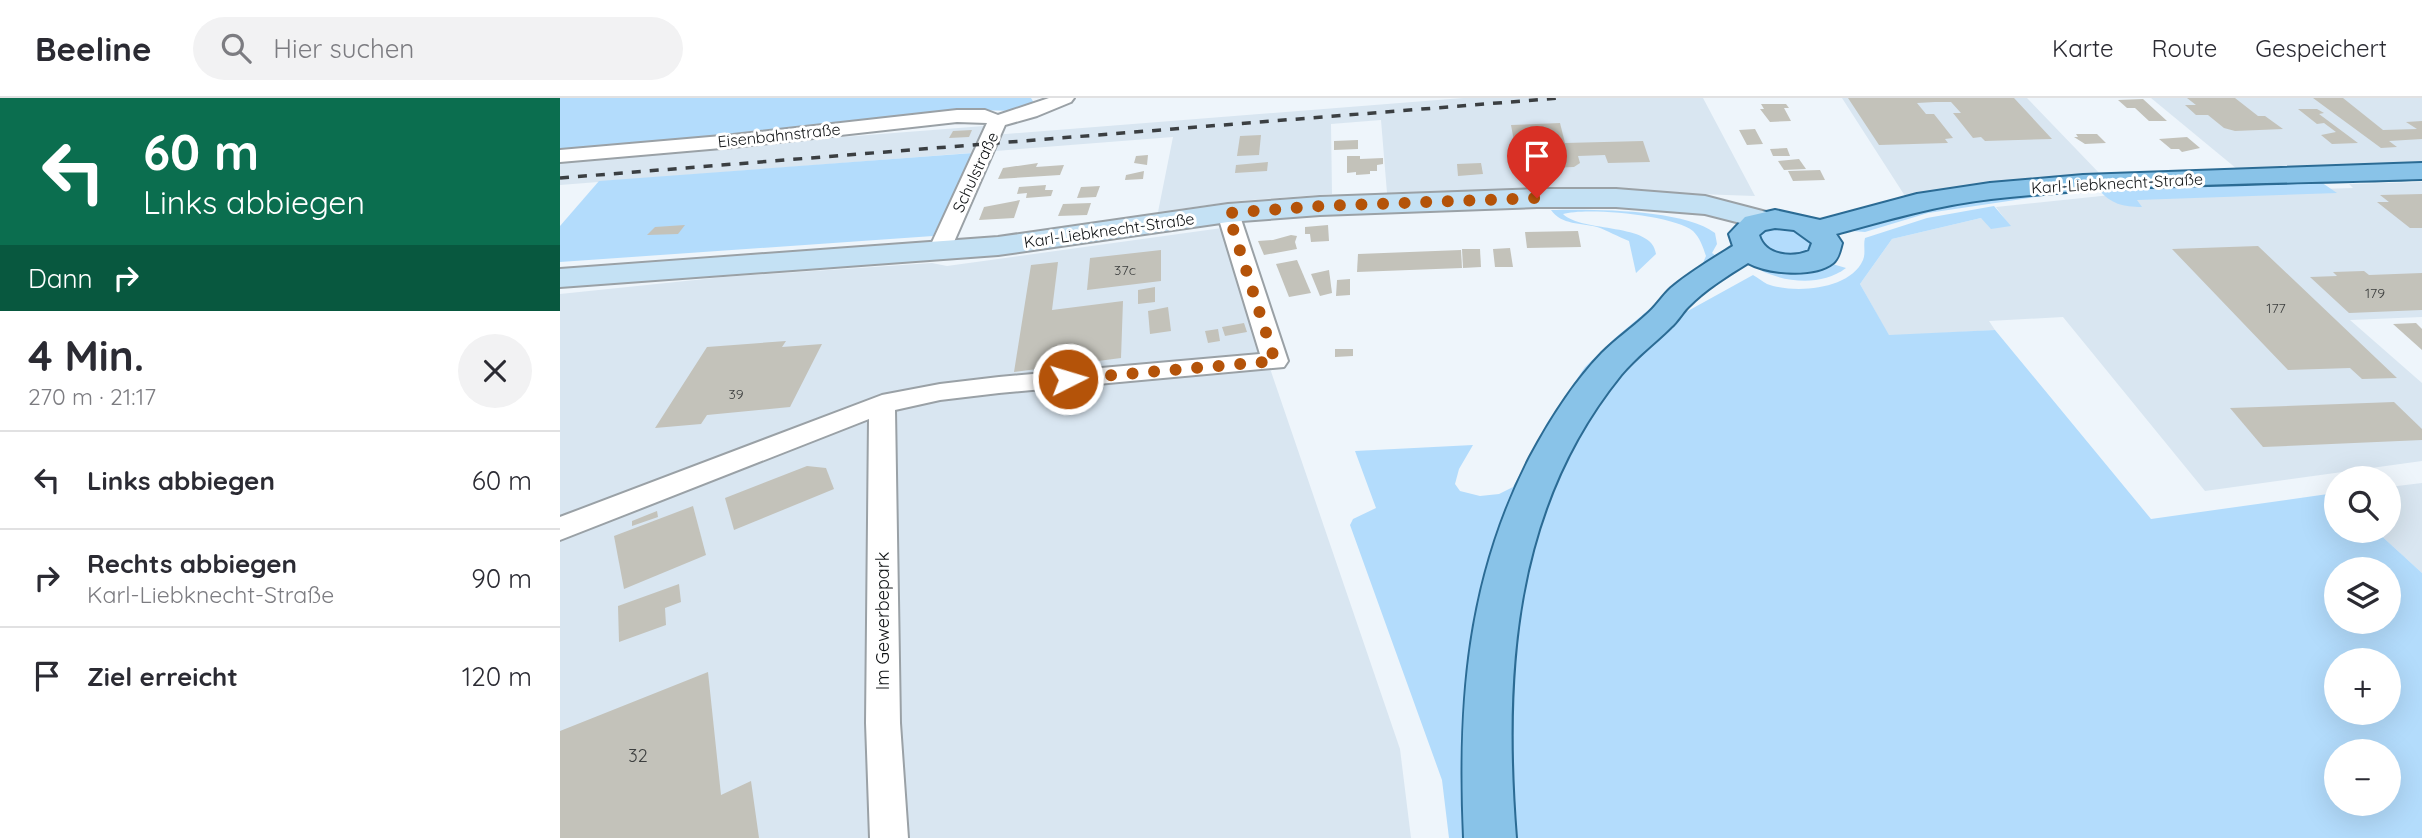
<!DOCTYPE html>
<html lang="de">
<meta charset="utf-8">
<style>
body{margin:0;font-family:Quicksand,sans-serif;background:#f2f2f3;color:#2b2b33;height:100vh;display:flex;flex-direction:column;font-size:26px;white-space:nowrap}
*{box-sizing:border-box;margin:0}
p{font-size:23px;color:#7c7c81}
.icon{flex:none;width:38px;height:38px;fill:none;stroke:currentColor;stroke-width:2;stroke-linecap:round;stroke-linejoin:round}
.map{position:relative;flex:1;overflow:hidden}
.side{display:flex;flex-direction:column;background:#fff;width:560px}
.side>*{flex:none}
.guide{background:#0b6e4f;color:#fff;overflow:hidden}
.controls{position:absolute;left:1764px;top:368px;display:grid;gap:14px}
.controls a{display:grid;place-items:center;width:77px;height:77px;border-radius:50%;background:#fff;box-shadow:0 7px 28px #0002;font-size:35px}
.pin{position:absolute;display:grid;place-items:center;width:60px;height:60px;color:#fff;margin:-72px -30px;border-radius:50% 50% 50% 0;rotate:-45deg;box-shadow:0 0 7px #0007}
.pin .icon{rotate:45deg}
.me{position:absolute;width:77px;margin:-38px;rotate:85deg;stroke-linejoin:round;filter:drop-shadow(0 0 5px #0008)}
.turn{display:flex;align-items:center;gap:24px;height:147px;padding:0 28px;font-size:32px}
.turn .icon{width:91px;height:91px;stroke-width:2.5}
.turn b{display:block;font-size:49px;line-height:60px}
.then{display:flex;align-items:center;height:66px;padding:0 28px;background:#0003;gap:14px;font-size:26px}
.round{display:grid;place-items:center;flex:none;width:74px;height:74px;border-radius:37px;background:#f2f2f3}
.headline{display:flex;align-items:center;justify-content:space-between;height:119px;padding:0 28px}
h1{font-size:42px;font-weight:700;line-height:52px}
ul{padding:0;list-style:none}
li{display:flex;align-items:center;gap:21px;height:98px;padding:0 28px;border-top:2px solid #e1e1e2}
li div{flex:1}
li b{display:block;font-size:26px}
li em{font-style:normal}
header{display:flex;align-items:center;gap:42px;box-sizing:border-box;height:98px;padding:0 35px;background:#fff;border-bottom:2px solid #e1e1e2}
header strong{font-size:33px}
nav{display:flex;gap:38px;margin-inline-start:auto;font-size:24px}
.search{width:490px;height:63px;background:#f2f2f3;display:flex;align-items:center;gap:18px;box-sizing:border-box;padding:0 24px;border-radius:38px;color:#7c7c81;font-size:26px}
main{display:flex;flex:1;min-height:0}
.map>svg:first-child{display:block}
</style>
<header>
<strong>Beeline</strong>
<div class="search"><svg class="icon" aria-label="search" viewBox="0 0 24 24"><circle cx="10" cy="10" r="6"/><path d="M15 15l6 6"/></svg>Hier suchen</div>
<nav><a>Karte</a><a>Route</a><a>Gespeichert</a></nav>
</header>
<main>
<section class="side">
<div class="guide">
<div class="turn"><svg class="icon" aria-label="left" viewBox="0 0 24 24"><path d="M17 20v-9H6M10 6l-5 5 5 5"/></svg><div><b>60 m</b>Links abbiegen</div></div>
<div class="then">Dann<svg class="icon" aria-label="right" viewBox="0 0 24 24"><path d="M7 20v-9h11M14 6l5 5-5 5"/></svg></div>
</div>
<div class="headline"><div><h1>4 Min.</h1><p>270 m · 21:17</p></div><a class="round"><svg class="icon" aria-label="close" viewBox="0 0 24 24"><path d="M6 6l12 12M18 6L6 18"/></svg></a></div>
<ul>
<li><svg class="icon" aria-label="left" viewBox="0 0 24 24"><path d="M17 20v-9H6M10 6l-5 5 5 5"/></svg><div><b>Links abbiegen</b></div><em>60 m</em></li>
<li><svg class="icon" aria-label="right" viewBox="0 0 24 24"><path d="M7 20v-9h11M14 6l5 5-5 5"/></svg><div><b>Rechts abbiegen</b><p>Karl-Liebknecht-Straße</p></div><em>90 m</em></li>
<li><svg class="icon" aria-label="arrive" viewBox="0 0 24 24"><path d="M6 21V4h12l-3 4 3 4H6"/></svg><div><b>Ziel erreicht</b></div><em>120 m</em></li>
</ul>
</section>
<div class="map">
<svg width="1862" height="740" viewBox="0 0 1862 740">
<rect width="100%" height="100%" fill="#eef5fb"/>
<g fill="#d9e6f1">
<polygon points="903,0 1143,0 1195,98 995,91 827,95 821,22 771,26 772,96 677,103 598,114 613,39 0,87 0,61 424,28 421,38"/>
<polygon points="1282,0 1467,0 1542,78 1462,81 1345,98"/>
<polygon points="1591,0 1862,0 1862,68 1677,71"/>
<polygon points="1862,84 1862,219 1790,222 1862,285 1862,363 1645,393 1503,219 1429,223 1435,232 1329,238 1300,186 1332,141 1421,120 1450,128 1436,109 1551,97 1793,90 1789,86"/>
<polygon points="662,130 840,651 851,740 0,740 0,196 164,179 372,165 387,168"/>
<polygon points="1862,385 1862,475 1815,432 1829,432 1829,389"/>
</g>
<g fill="#b3dcfc" fill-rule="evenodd">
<polygon points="0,0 471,0 474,5 455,13 418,12 198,36 0,53"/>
<polygon points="413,55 373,138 0,164 0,128 39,83"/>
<path d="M1755,80L1777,95L1577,102L1582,109C1563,109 1551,106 1538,91Z"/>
<path d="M1516,93L1368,115L1305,134L1292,133C1361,101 1442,98 1516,93Z"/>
<path d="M1434,108L1451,128L1431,131L1421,120L1332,141L1300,186L1329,237L1435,232L1591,421L1775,395L1776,432H1815L1862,475V740H955L949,671L955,533L983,414L998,377L1031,317L1068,268L1126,214L1193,177C1197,179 1203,184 1207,186C1234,196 1290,192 1303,162C1306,155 1303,147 1305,140L1367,120ZM1776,471H1829V523H1776ZM1776,562H1829V614H1776ZM1776,653H1829V705H1776Z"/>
<path d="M991,112C1032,111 1124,111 1155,135L1157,146L1152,155L1162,162L983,346L914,740H889L882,682L790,427L793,421L816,410L795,353L913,347L899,371L895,386L900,393L920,398L939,396L953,389L987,325L1025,269L1055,240L1142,167L1146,158C1143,149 1140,140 1133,133C1114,117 1026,109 1003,116C1022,135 1093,124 1096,156L1076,175L1069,143C1058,139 1047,132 1037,129C1022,125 1001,127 991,112Z"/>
<polygon points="1209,129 1236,131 1253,143 1251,153 1229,159 1203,151 1198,136"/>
<path d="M1269,165L1286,170C1262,188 1228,185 1202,173Z"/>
</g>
<g fill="#c3c2ba">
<polygon points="1288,0 1454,0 1492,41 1425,43 1421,39 1413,40 1393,15 1401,15 1391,4 1375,4 1357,5 1366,16 1374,16 1393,40 1385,41 1388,45 1319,47"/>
<polygon points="1627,0 1675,0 1698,18 1705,18 1723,31 1675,33 1664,30 1648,17 1636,17 1625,7 1636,7"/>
<polygon points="1753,0 1783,0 1823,32 1857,31 1846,24 1862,23 1862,41 1829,43 1837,49 1821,50"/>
<polygon points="1583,1 1607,23 1589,23 1575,10 1567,10 1558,2"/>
<polygon points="1201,6 1226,6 1229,10 1224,10 1231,23 1210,24 1200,11 1204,11"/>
<polygon points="1738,11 1757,11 1764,15 1759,16 1798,45 1772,46 1761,37 1776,34 1764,25 1757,26"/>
<polygon points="1000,25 1005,45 1083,43 1090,64 1048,65 1045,57 1018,58 1020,65 1014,69 959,71 951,27"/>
<polygon points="1195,31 1203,46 1187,47 1179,32"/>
<polygon points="412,32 409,39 389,40 393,33"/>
<polygon points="1516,36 1537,36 1546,45 1525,46 1514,39 1518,39"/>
<polygon points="701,37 699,57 677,58 680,38"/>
<polygon points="1627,39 1640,50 1622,54 1619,51 1611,51 1599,41"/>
<polygon points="798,42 798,51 774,52 774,43"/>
<polygon points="1227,50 1230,58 1213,58 1210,51"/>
<polygon points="588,57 587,67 574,65 576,58"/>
<polygon points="787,58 800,58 800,61 823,60 823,66 817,67 817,73 810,73 810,76 796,77 796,74 787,75"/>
<polygon points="1239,61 1246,71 1224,72 1218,63"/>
<polygon points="708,64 707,73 675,75 676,67"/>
<polygon points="478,65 476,69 504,67 500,77 438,81 443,70"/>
<polygon points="921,65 923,76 898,78 897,66"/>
<polygon points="1260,72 1265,82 1233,83 1228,73"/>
<polygon points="584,73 583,81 565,82 566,77"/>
<polygon points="486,87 485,92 493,92 491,98 466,100 467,95 457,96 459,89"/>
<polygon points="540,88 536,99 517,100 521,89"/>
<polygon points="1862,96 1862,130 1850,130 1817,104 1829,104 1820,97"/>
<polygon points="460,102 454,120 419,122 424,109"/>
<polygon points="531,105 527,117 498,118 503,106"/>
<polygon points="125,127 118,136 87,137 95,129"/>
<polygon points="768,127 769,143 751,144 750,136 745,136 745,129"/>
<polygon points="1018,133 1021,149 967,150 965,134"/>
<polygon points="731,137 737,138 735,144 737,151 704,157 698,143 713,142"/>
<polygon points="1698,148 1837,280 1802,281 1790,270 1728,272 1612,151"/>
<polygon points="950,150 953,169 935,169 933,151"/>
<polygon points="902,151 920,151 921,169 903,170"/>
<polygon points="601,152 601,183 527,192 530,160"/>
<polygon points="901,152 902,170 797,174 798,156"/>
<polygon points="737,162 751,195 729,199 716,166"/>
<polygon points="498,164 492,212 563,203 561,260 454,274 471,167"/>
<polygon points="769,172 772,195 760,198 751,176"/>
<polygon points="1804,173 1809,177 1862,175 1862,212 1789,215 1750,179 1777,178 1773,174"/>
<polygon points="790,181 790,197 776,198 777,182"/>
<polygon points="595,189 595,204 578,206 578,192"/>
<polygon points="608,209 611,233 590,236 588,213"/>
<polygon points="684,225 687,234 665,238 662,229"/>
<polygon points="1856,225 1862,231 1862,252 1833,226"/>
<polygon points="658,231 660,243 648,245 645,233"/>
<polygon points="226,243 222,249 262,246 230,309 147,317 141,326 95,330 147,249"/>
<polygon points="775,251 793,251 793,258 775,259"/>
<polygon points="1834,304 1862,331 1862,342 1703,349 1670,310"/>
<polygon points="247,368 266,370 274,391 174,432 165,400"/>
<polygon points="133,408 146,457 64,491 54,438"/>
<polygon points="97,413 98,419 72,428 72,423"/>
<polygon points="119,486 121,504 105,510 106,527 59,544 58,508"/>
<polygon points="148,574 161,697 191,683 199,740 0,740 0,633"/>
</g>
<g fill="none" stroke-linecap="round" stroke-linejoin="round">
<defs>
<g id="street">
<polygon points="489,0 514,0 511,4 477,18 445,27 390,153 387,158 371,158 368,153 427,25 397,24 173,49 0,64 0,52 173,37 397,12 425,12 438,17"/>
<polygon points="668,109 675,111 679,115 728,263 724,269 439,295 380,302 335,312 340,625 348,740 310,740 306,625 309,321 0,442 0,419 322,297 380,286 439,279 700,256 657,115 661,111"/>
</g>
<polygon id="secondary" points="977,91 1056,91 1145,98 1214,116 1219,122 1214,128 1204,131 1145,116 1056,109 977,109 760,117 668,124 438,157 0,189 0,171 438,139 668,106 760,99"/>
<path id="primary" d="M1862,65V81C1719,86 1574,85 1431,101C1378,107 1327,122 1276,136L1282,145C1280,152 1279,160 1273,165C1254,180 1208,176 1188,165C1167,178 1146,191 1128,209C1122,215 1118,223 1111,229C1095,245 1076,259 1061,277C953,410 943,576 956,740H904C898,604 907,482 970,359C990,322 1013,285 1042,255C1056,241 1072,230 1086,217C1096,209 1102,198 1111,190C1130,174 1152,161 1173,148L1169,136L1185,119L1215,112L1260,122L1357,96L1430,85L1523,77ZM1215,130L1234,132L1252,145L1249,153C1232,160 1205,158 1199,137L1205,132Z"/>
</defs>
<use href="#street" stroke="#9aa1a6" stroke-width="4"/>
<use href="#secondary" stroke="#9aa1a6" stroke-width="4"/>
<use href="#primary" stroke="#2b6b94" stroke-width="4"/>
<use href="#street" fill="#fff" fill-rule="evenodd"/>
<use href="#secondary" fill="#c4e1f4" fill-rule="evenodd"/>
<use href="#primary" fill="#89c3e8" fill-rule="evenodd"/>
<polyline stroke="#3b3f42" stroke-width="3.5" stroke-dasharray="9 9" stroke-linecap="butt" points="0,80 1000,0"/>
</g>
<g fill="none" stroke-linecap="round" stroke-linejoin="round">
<polyline stroke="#b45309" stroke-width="12" stroke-dasharray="0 21.6" points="508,281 715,263 668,115 760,108 977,100"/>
</g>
<g text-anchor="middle" stroke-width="6" stroke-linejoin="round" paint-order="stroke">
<g font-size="14" fill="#3c3e3e">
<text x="565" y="177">37c</text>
<text x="1815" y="200">179</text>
<text x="1716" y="215">177</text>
<text x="176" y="301">39</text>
</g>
<g font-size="16" fill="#0f1214" stroke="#fff">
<text transform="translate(219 37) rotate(-6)" y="6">Eisenbahnstraße</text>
<text transform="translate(415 74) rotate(-65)" y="6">Schulstraße</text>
<text transform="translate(1557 85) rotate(-3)" y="6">Karl-Liebknecht-Straße</text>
<text transform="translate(549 132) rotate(-8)" y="6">Karl-Liebknecht-Straße</text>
</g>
<g font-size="18" fill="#0f1214" stroke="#fff">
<text transform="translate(323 523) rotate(-90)" y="6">Im Gewerbepark</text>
</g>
<g font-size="18" fill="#3c3e3e">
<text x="78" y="664">32</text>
</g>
</g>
</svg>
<div class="controls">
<a><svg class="icon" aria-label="search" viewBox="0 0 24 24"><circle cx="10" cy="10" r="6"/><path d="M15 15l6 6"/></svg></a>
<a><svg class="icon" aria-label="layers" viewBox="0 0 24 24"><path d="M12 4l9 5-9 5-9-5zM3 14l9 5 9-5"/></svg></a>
<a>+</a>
<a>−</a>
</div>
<div class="pin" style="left:977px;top:100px;background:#d93025"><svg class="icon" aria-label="arrive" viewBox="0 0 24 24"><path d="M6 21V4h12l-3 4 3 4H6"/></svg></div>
<svg class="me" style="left:508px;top:281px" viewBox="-20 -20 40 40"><circle r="17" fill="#b45309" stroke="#fff" stroke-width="3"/><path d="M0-11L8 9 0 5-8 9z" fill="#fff"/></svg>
</div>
</main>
